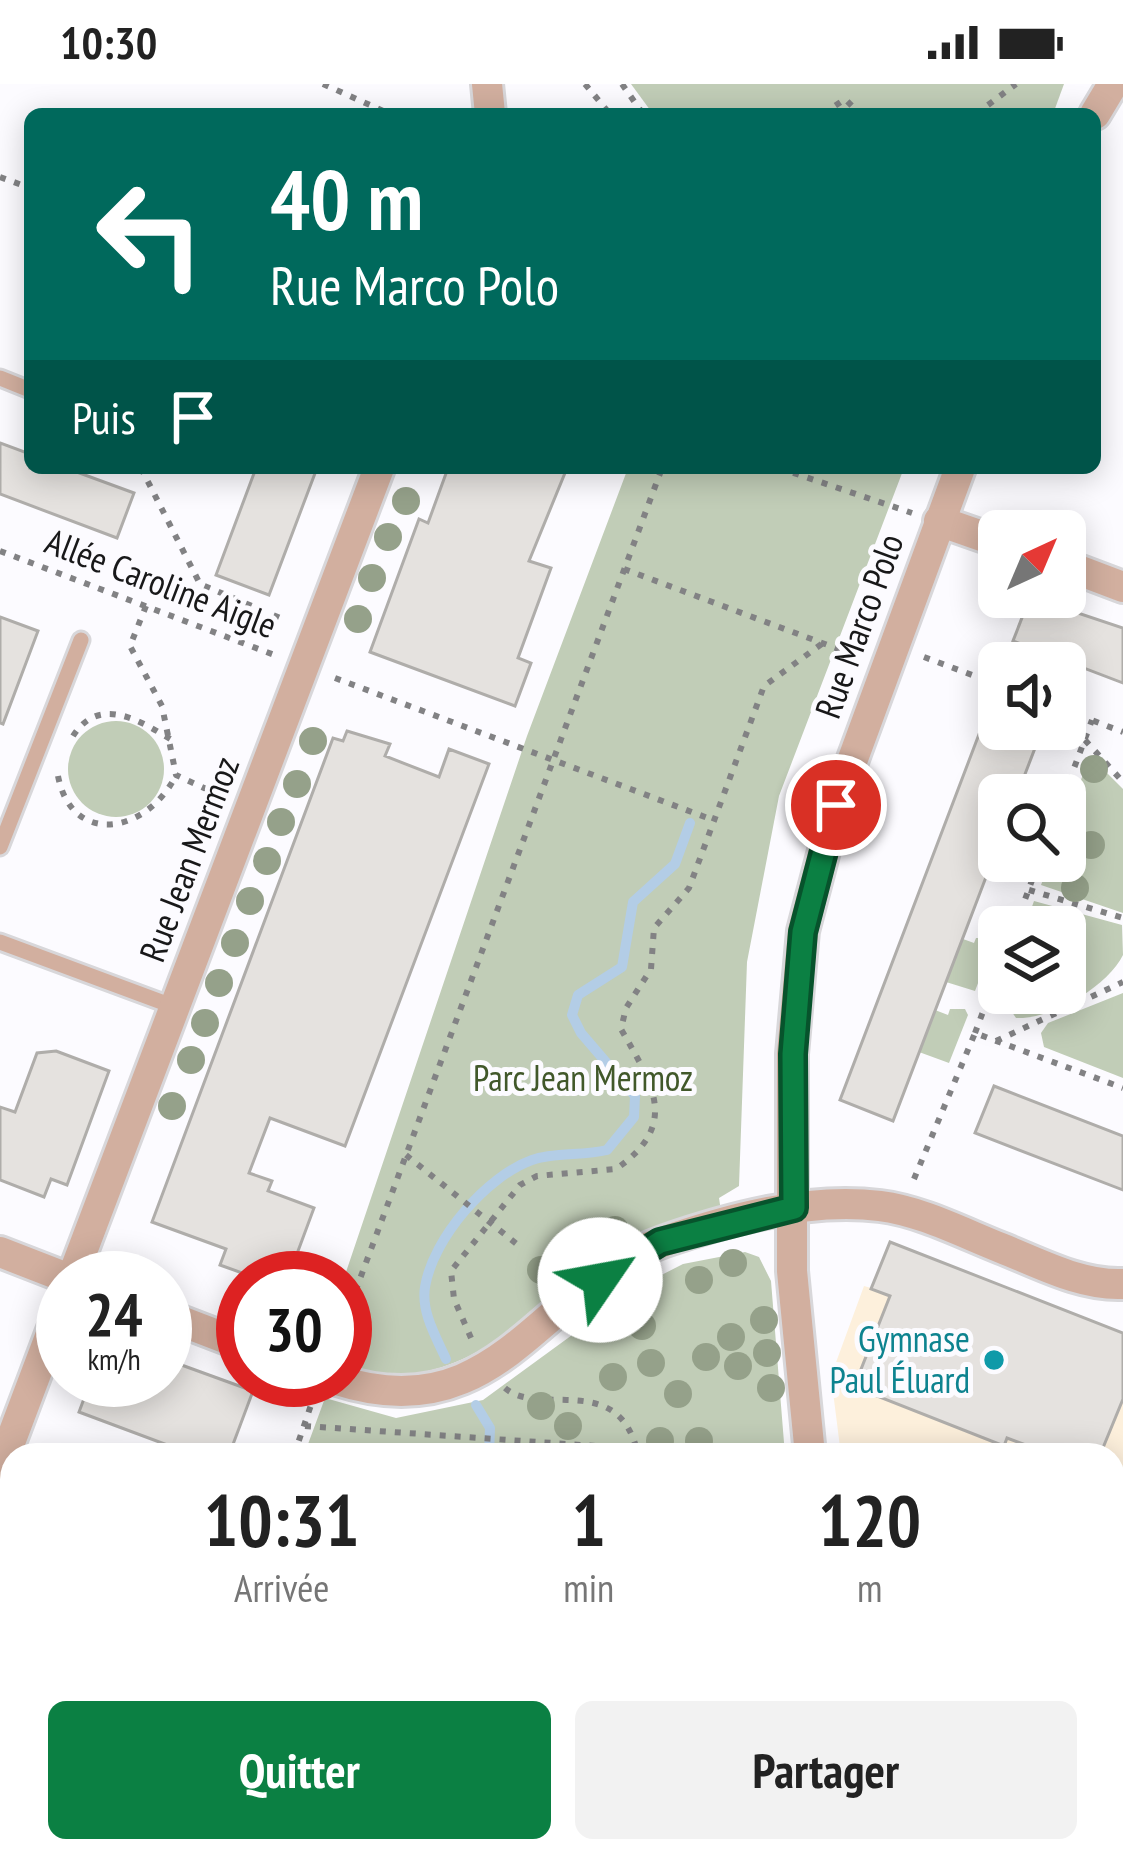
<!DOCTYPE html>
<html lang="fr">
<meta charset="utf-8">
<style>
body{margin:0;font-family:"PT Sans Narrow",sans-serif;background:#f2f2f2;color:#222;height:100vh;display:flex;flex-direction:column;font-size:45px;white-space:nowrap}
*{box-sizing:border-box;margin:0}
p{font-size:39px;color:#767676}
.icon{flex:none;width:66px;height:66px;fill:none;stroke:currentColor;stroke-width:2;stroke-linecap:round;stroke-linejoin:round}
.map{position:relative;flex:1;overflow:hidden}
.drawer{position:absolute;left:0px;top:1359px;width:1125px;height:420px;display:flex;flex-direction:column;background:#fff;border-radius:36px 36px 0 0;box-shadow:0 6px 30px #0003}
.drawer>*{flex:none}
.guide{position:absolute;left:24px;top:24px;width:1077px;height:366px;border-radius:18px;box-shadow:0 6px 30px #0003;background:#00695c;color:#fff;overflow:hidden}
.needle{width:78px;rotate:44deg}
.fabs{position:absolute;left:978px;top:426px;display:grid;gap:24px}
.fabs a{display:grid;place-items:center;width:108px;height:108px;border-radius:18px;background:#fff;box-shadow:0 6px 30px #0003;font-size:60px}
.speed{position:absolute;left:36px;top:1167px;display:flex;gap:24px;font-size:60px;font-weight:700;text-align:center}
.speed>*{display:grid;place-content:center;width:156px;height:156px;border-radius:50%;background:#fff;box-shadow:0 6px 30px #0003;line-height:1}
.speed small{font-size:30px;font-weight:400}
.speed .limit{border:18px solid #d22;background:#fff;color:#111}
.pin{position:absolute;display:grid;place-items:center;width:102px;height:102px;color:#fff;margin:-51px;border:6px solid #fff;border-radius:50%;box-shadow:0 3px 12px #0007}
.me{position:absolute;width:132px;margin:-66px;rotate:57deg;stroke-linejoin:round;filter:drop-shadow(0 0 9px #0008)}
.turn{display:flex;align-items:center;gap:42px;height:252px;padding:0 48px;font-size:54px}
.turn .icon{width:156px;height:156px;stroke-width:2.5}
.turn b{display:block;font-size:84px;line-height:102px}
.then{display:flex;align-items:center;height:114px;padding:0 48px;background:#0003;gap:24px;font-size:45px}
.eta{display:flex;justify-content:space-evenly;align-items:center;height:204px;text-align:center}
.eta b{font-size:72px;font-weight:800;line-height:84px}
.action{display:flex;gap:24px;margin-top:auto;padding:24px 48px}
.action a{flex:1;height:138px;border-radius:18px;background:#0b8043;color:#fff;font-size:48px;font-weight:800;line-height:138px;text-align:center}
.action a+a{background:#f2f2f2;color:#222}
.status{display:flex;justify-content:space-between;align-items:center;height:84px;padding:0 60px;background:#fff;direction:ltr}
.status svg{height:33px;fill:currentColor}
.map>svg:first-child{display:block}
</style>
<div class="status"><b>10:30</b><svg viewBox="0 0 49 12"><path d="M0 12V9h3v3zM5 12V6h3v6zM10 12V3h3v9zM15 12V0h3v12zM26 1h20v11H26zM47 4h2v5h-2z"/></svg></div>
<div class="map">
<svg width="1123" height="1779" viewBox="0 0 1123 1779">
<rect width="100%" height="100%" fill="#fcfbff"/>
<polygon fill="#fdf0dc" points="890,1158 1123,1249 1123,1779 1029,1779 1033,1767 1113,1767 1113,1371 841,1371 831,1292 864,1202 871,1204"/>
<g fill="#c1cdb7">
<polygon points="631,0 1064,0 1053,30 653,30"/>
<path d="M628,384H904L779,712L747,878L739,1102L719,1114L721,1127C693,1135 657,1140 633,1155C543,1210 462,1324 345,1281L344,1194L527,652Z"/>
<circle cx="116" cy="685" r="48"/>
<polygon points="1090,672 1123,705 1123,829 1041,801 1050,777 1065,777 1065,738"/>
<path d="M1034,817L1122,841L1123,871C1108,902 1051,936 1016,934L999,909H1065V843H1044L1045,838L1029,831Z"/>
<polygon points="976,854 991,854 993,860 975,907 946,898 963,855 974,859"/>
<polygon points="1123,909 1123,994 1044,963 1041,949 1048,939"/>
<polygon points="950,925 965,925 968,931 949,979 919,968 935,926 948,931"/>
<polygon points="745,1168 759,1173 771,1197 785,1371 304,1371 325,1314 396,1334 483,1316 638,1203 683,1180"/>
<polygon points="156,1767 853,1767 856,1779 152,1779"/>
<polygon points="928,1767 1018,1767 1014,1779 931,1779"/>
</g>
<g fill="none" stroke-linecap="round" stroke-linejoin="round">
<g stroke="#b3cde6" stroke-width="10">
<path d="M446,1275C436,1253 421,1228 425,1203C433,1154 487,1092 532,1076C554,1068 583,1072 607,1066L634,1033L635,1012L581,949L572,931L578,911L622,883L633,818L675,780L690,739"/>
<polyline points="476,1321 490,1344 489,1371"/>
<polyline points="230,1779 238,1767"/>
</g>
</g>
<g fill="#e5e2df" stroke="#afadaa" stroke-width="3">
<polygon points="0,359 30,370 30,384 66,384 134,409 117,454 0,410"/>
<polygon points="256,384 317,384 269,511 216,491"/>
<polygon points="448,384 567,384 529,477 551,484 518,574 531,579 515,622 370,568 419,435 428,439"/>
<polygon points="1030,513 1123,544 1123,599 1013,557"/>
<polygon points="0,533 38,547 3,640 0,639"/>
<polygon points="981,645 1024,645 1040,651 1017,711 999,711 999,759 893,1037 840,1016"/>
<polygon points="347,647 390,660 385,672 439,693 449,665 489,680 345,1062 270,1034 249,1089 272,1097 268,1107 314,1124 288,1194 256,1194 220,1181 226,1165 152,1138 333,654 343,657"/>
<polygon points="56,967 109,987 67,1101 51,1095 44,1113 0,1096 0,1023 15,1028 37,969"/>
<polygon points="994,1002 1123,1052 1123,1106 975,1049"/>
<polygon points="890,1158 1123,1249 1123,1315 1100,1371 1053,1371 1007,1354 1004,1362 854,1303 890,1212 871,1205"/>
<polygon points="165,1275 253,1307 229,1371 194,1371 79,1328 91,1296 165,1296"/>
</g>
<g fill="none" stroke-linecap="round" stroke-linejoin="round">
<defs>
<g id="service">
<polyline points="0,294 30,306"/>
<polyline points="0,763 81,556"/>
<polyline points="0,858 175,923"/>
</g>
<g id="minor">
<polyline points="487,0 490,30"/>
<polyline points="1095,30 1113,0"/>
<polyline points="939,437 999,458"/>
<polyline points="1065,481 1123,503"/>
<polyline points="0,1168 67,1194"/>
<polyline points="72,1194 379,384"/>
<polyline points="165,1231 243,1261"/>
<path d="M337,1296C500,1349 543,1198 665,1157C731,1134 810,1113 880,1122C921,1127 963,1149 1001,1164C1039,1179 1081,1202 1123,1200"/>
<polyline points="810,1371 792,1187 792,970 803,847 836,721 960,384"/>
<polyline points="0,1385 63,1218"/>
<polyline points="873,1767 876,1779"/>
</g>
</defs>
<use href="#service" stroke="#d8d7da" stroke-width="21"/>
<use href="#minor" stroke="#d8d7da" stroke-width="36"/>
<g stroke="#828284" stroke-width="6" stroke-dasharray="6 9" stroke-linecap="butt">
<polyline points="323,0 390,30"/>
<polyline points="585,0 610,30"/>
<polyline points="622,0 643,30"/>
<polyline points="823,30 845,15 860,30"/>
<polyline points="976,30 1016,0"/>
<polyline points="0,93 30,104"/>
<polyline points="141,384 200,500 285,536"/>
<polyline points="779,384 912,429"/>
<polyline points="0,467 277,572"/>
<polyline points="624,485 857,572"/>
<polyline points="146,522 130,562 162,622 176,691 219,711"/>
<polyline points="924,573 999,601"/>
<polyline points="335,594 713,736"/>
<polyline points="1065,626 1123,648"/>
<path d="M73,652C99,611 139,636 172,656"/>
<polyline points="1085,656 1123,698"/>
<path d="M58,692C72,764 148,749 176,691"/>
<polyline points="1064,711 1092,636"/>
<polyline points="1029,806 1123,834"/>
<polyline points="1015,843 1039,777"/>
<polyline points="975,949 999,885"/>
<polyline points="996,957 1123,898"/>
<polyline points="406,1071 518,1161"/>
<polyline points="914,1095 975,949 1123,1004"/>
<polyline points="345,1235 662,384"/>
<path d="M471,1254L454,1215L451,1187L520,1101L537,1092L616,1085C681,1040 652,1000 621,945L626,924L651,885L654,844L689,804L764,602L823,559"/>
<path d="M505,1304C539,1334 620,1285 638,1371"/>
<polyline points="305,1342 727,1371"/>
<polyline points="294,1371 312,1318"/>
<polyline points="140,1779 145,1767"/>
<polyline points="641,1779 647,1767"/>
</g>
<use href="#service" stroke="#d2af9f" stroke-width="15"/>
<use href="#minor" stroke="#d2af9f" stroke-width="30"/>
</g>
<g fill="#95a18a">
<circle cx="406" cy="417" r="14"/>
<circle cx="388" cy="453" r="14"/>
<circle cx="372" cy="494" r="14"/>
<circle cx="358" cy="535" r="14"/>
<circle cx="313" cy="657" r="14"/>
<circle cx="1094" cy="685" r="14"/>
<circle cx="297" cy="700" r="14"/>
<circle cx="281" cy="738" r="14"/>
<circle cx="1091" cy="761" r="14"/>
<circle cx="267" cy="777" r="14"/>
<circle cx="1075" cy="804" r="14"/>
<circle cx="250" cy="817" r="14"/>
<circle cx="235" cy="859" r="14"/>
<circle cx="219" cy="899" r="14"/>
<circle cx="205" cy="939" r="14"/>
<circle cx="191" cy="976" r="14"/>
<circle cx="172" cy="1022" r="14"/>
<circle cx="615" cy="1146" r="14"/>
<circle cx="590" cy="1159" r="14"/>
<circle cx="567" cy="1178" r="14"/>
<circle cx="733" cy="1179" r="14"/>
<circle cx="541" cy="1186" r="14"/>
<circle cx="699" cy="1196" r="14"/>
<circle cx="764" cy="1236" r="14"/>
<circle cx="642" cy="1242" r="14"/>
<circle cx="731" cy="1253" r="14"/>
<circle cx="767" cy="1269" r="14"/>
<circle cx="706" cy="1273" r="14"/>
<circle cx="651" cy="1279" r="14"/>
<circle cx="738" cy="1282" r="14"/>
<circle cx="613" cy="1293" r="14"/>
<circle cx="771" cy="1304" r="14"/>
<circle cx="678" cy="1310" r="14"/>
<circle cx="541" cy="1322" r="14"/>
<circle cx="568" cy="1342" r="14"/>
<circle cx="660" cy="1357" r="14"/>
<circle cx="699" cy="1357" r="14"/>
</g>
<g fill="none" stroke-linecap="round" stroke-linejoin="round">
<defs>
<polyline id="route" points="600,1196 660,1158 794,1124 793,970 803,848 836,721"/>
</defs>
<use href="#route" stroke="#07532c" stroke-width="30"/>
<use href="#route" stroke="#0b8043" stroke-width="21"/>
</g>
<circle fill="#0f9aa8" stroke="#fcfbff" stroke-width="4.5" cx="994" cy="1276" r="12"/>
<g text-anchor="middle" stroke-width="10" stroke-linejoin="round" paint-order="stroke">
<g font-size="36" fill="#181819" stroke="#fcfbff">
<text transform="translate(161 499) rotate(21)" y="13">Allée Caroline Aigle</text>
<text transform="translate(859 542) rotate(-70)" y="13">Rue Marco Polo</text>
<text transform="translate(189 775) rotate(-69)" y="13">Rue Jean Mermoz</text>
</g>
<g font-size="36" fill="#41582a" stroke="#fcfbff">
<text x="583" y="1007">Parc Jean Mermoz</text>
</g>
<g font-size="36" fill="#0d838f" stroke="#fcfbff" text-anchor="end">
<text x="970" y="1268">Gymnase<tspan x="970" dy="41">Paul Éluard</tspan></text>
</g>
</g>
</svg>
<div class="fabs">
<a><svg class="needle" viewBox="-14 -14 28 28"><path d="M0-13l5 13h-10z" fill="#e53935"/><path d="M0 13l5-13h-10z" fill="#767676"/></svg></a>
<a><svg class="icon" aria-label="sound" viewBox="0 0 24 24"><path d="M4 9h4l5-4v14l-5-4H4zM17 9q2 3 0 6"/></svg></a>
<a><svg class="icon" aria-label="search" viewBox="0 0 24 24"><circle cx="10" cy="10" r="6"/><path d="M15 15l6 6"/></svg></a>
<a><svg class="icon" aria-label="layers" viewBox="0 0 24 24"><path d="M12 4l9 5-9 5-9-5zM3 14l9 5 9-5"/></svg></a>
</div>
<div class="speed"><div>24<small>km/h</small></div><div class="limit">30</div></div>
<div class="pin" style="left:836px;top:721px;background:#d93025"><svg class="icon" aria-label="arrive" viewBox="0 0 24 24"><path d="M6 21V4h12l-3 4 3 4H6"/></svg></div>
<svg class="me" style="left:600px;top:1196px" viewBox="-20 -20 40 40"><circle r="19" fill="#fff"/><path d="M0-13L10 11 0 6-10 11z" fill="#0b8043"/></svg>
<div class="guide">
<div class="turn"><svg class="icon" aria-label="left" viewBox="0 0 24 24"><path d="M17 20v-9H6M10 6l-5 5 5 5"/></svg><div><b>40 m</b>Rue Marco Polo</div></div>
<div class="then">Puis<svg class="icon" aria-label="arrive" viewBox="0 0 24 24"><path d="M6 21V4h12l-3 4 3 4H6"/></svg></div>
</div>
<section class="drawer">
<div class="eta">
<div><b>10:31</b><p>Arrivée</p></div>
<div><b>1</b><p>min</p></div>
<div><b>120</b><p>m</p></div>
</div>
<div class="action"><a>Quitter</a><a>Partager</a></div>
</section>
</div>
